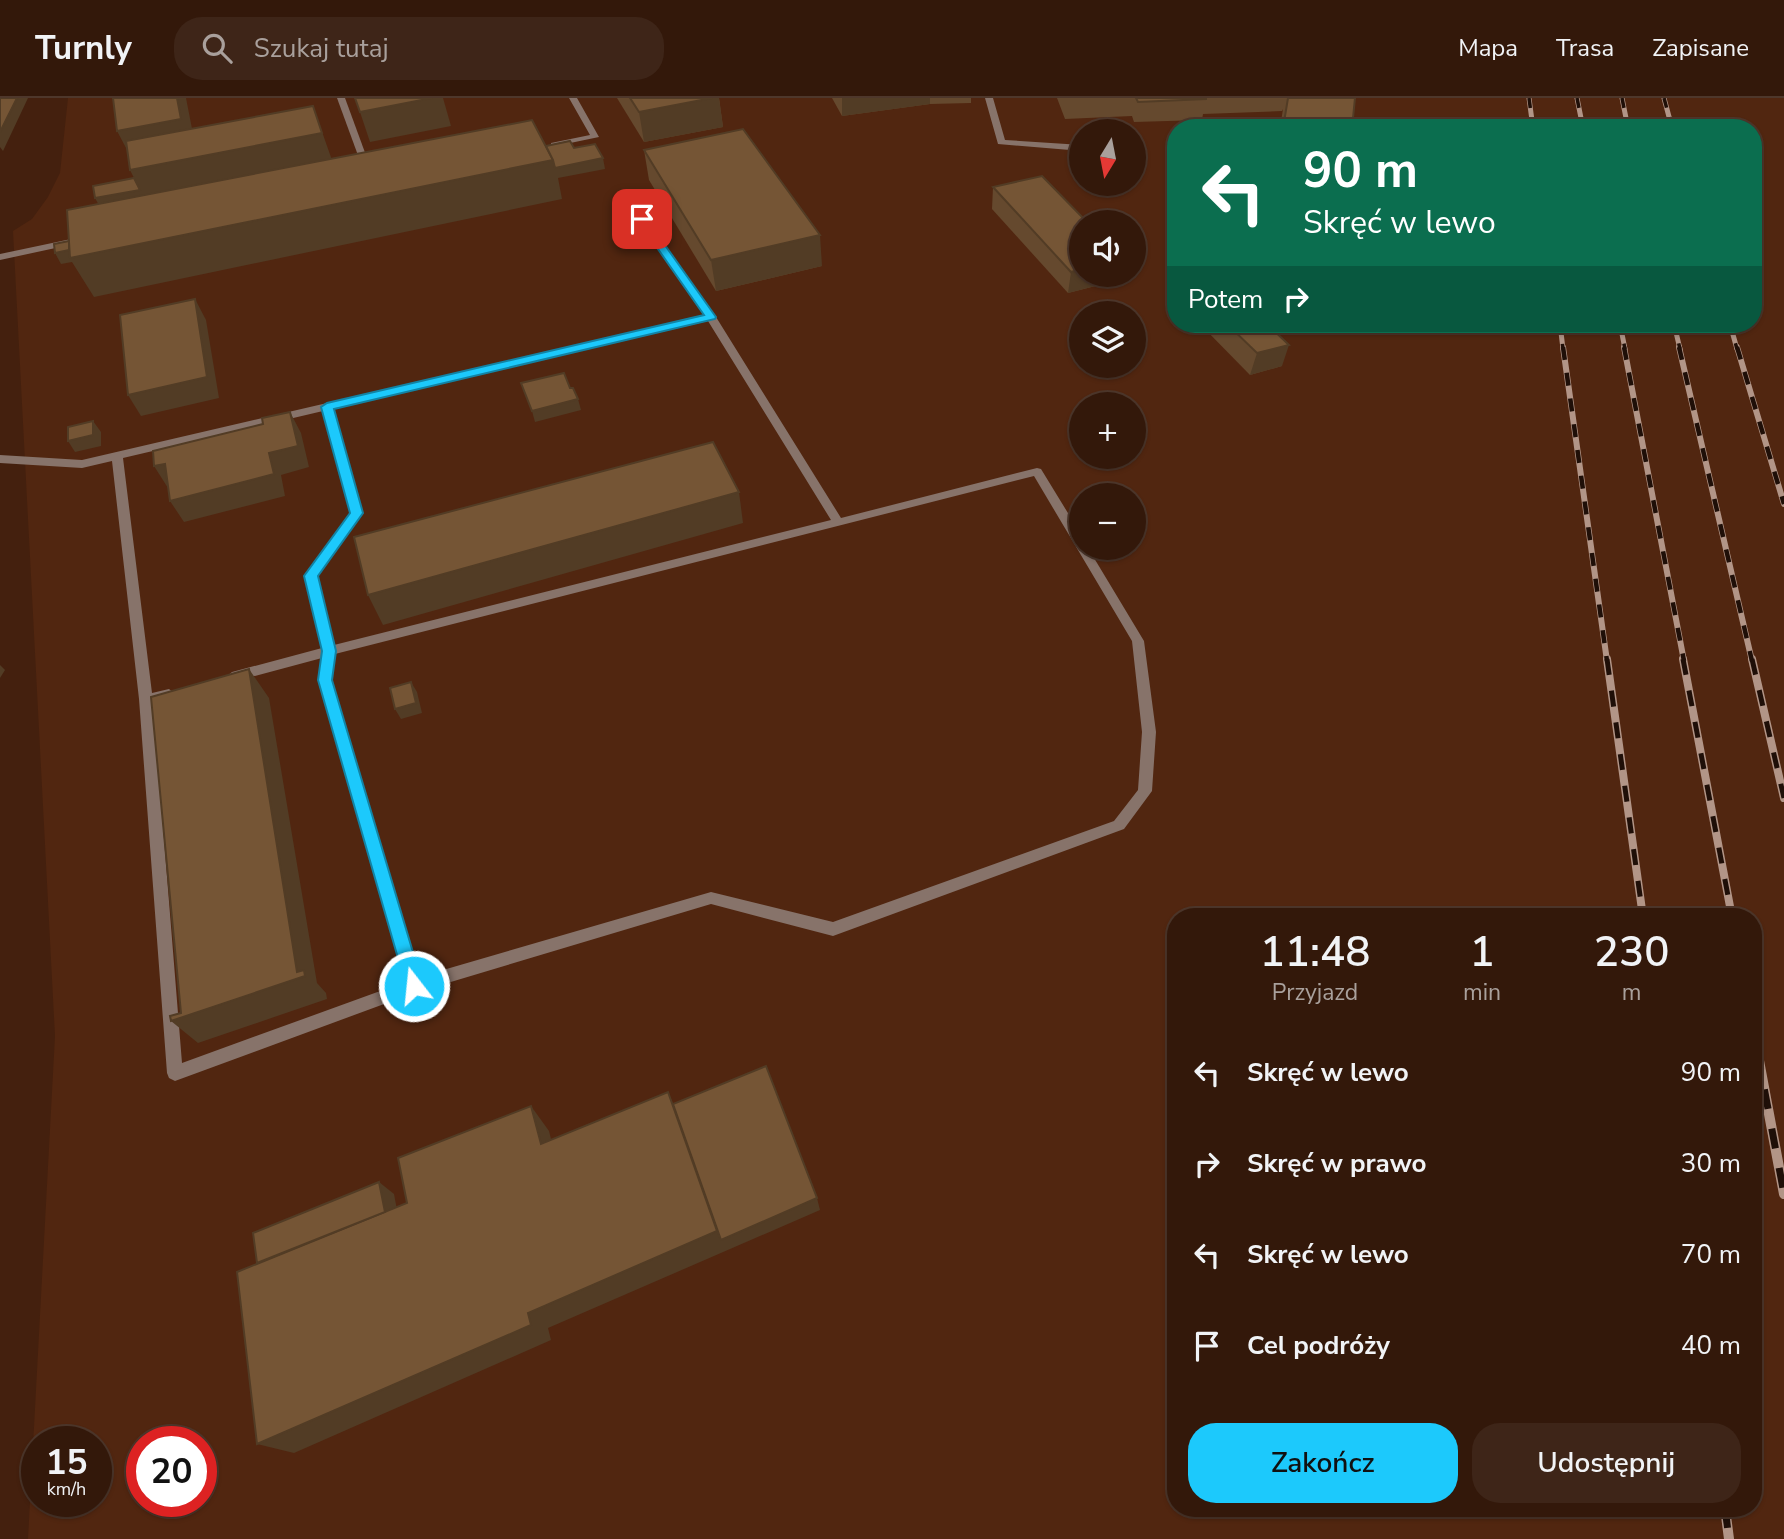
<!DOCTYPE html>
<html lang="pl">
<meta charset="utf-8">
<style>
body{margin:0;font-family:"Nunito Sans",sans-serif;background:#3e2518;color:#f1f3f6;height:100vh;display:flex;flex-direction:column;font-size:26px;white-space:nowrap}
*{box-sizing:border-box;margin:0}
p{font-size:23px;color:#a9a09c}
.icon{flex:none;width:38px;height:38px;fill:none;stroke:currentColor;stroke-width:2;stroke-linecap:round;stroke-linejoin:round}
.map{position:relative;flex:1;overflow:hidden}
.side{position:absolute;left:1167px;top:810px;width:595px;height:609px;display:flex;flex-direction:column;background:#33180a;border-radius:28px;box-shadow:0 2px 5px #0004,0 0 0 2px #4e372b}
.side>*{flex:none}
.guide{position:absolute;left:1167px;top:21px;width:595px;height:214px;border-radius:28px;box-shadow:0 2px 5px #0004,0 0 0 2px #4e372b;background:#0b6e4f;color:#fff;overflow:hidden}
.needle{width:46px;rotate:190deg}
.fabs{position:absolute;left:1069px;top:21px;display:grid;gap:14px}
.fabs a{display:grid;place-items:center;width:77px;height:77px;border-radius:50%;background:#33180a;box-shadow:0 2px 5px #0004,0 0 0 2px #4e372b;font-size:35px}
.speed{position:absolute;left:21px;top:1328px;display:flex;gap:14px;font-size:35px;font-weight:700;text-align:center}
.speed>*{display:grid;place-content:center;width:91px;height:91px;border-radius:50%;background:#33180a;box-shadow:0 2px 5px #0004,0 0 0 2px #4e372b;line-height:1}
.speed small{font-size:18px;font-weight:400}
.speed .limit{border:10px solid #d22;background:#fff;color:#111}
.pin{position:absolute;display:grid;place-items:center;width:60px;height:60px;color:#fff;margin:-30px;border-radius:14px;box-shadow:0 4px 10px #0006}
.me{position:absolute;width:77px;margin:-38px;rotate:344deg;stroke-linejoin:round;filter:drop-shadow(0 0 5px #0008)}
.turn{display:flex;align-items:center;gap:24px;height:147px;padding:0 21px;font-size:32px}
.turn .icon{width:91px;height:91px;stroke-width:2.5}
.turn b{display:block;font-size:49px;line-height:60px}
.then{display:flex;align-items:center;height:66px;padding:0 21px;background:#0003;gap:14px;font-size:26px}
.eta{display:flex;justify-content:space-evenly;align-items:center;height:119px;text-align:center}
.eta b{font-size:42px;font-weight:600;line-height:49px}
.primary-button{display:flex;gap:14px;margin-top:auto;padding:14px 21px}
.primary-button a{flex:1;height:80px;border-radius:28px;background:#1cc9fc;color:#111;font-size:28px;font-weight:600;line-height:80px;text-align:center}
.primary-button a+a{background:#3e2518;color:#f1f3f6}
ul{padding:0;list-style:none}
li{display:flex;align-items:center;gap:21px;height:91px;padding:0 21px}
li div{flex:1}
li b{display:block;font-size:26px}
li em{font-style:normal}
header{display:flex;align-items:center;gap:42px;box-sizing:border-box;height:98px;padding:0 35px;background:#33180a;border-bottom:2px solid #4e372b}
header strong{font-size:33px}
nav{display:flex;gap:38px;margin-inline-start:auto;font-size:24px}
.search{width:490px;height:63px;background:#3e2518;display:flex;align-items:center;gap:18px;box-sizing:border-box;padding:0 24px;border-radius:28px;color:#a9a09c;font-size:26px}
.map>svg:first-child{display:block}
</style>
<header>
<strong>Turnly</strong>
<div class="search"><svg class="icon" aria-label="search" viewBox="0 0 24 24"><circle cx="10" cy="10" r="6"/><path d="M15 15l6 6"/></svg>Szukaj tutaj</div>
<nav><a>Mapa</a><a>Trasa</a><a>Zapisane</a></nav>
</header>
<div class="map">
<svg width="1784" height="1441" viewBox="0 0 1784 1441">
<rect width="100%" height="100%" fill="#44200e"/>
<path fill="#512610" fill-rule="evenodd" d="M68,0H1784V1441H28L55,938L13,133L32,121L48,99L60,75ZM1176,30H1754V226H1176ZM1082,33H1134V86H1082ZM1082,124H1134V177H1082ZM1082,215H1134V268H1082ZM1082,306H1134V359H1082ZM1082,397H1134V450H1082ZM1176,819H1754V1410H1176ZM37,1344H96V1404H37ZM142,1344H201V1404H142Z"/>
<g fill="none" stroke-linecap="round" stroke-linejoin="round">
<g fill="#87736a" fill-rule="evenodd">
<polygon points="337,0 345,0 371,71 370,73 363,71"/>
<polygon points="569,0 577,0 599,39 551,49 551,45 590,37"/>
<polygon points="985,0 993,0 1005,42 1082,47 1082,53 998,46"/>
<path d="M625,99H631L716,219L841,420L1037,370L1041,371L1082,438V450H1088L1144,543L1156,634L1152,693L1124,731L833,838L711,806L414,895L175,983L169,980L167,975L139,601L112,363L82,370L0,365V357L82,362L705,217L624,101ZM708,223L831,422L334,547L317,478L363,415L333,311ZM323,313L351,415L305,478L322,550L232,574L226,579L232,584L322,560L319,582L405,884L182,965L153,605L174,600L175,596L169,591L152,595L123,360ZM1034,378L1132,543L1142,634L1138,692L1114,723L833,824L711,794L419,879L331,582L335,556Z"/>
<polygon points="71,141 76,144 74,146 0,162 0,156"/>
</g>
<defs>
<g id="rail-far3">
<polyline points="1529,0 1533,30"/>
<polyline points="1577,0 1583,30"/>
<polyline points="1622,0 1628,30"/>
<polyline points="1664,0 1672,30"/>
<polyline points="1560,226 1563,251"/>
<polyline points="1620,226 1625,251"/>
<polyline points="1674,226 1680,251"/>
<polyline points="1730,226 1737,251"/>
</g>
<g id="rail-far2">
<polyline points="1563,249 1607,563"/>
<polyline points="1624,249 1684,563"/>
<polyline points="1679,249 1752,563"/>
<polyline points="1737,249 1784,406"/>
</g>
<g id="rail-far1">
<polyline points="1607,561 1643,819"/>
<polyline points="1683,561 1732,819"/>
<polyline points="1752,561 1784,700"/>
<polyline points="1754,934 1758,953"/>
</g>
<g id="rail">
<polyline points="1757,952 1784,1096"/>
<polyline points="1725,1410 1729,1441"/>
</g>
</defs>
<use href="#rail-far3" stroke="#b29587" stroke-width="5"/>
<use href="#rail-far2" stroke="#b29587" stroke-width="6"/>
<use href="#rail-far1" stroke="#b29587" stroke-width="8"/>
<use href="#rail" stroke="#b29587" stroke-width="10"/>
<use href="#rail-far3" stroke="#1f0f08" stroke-width="3.5" stroke-dasharray="10" stroke-linecap="butt"/>
<use href="#rail-far2" stroke="#1f0f08" stroke-width="4.5" stroke-dasharray="13" stroke-linecap="butt"/>
<use href="#rail-far1" stroke="#1f0f08" stroke-width="5" stroke-dasharray="16" stroke-linecap="butt"/>
<use href="#rail" stroke="#1f0f08" stroke-width="7" stroke-dasharray="20" stroke-linecap="butt"/>
</g>
<g fill="#65492e">
<polygon points="617,0 719,0 723,29 644,44"/>
<polygon points="832,0 971,0 971,5 930,6 842,18"/>
<polygon points="1057,0 1355,0 1352,30 1280,30 1283,11 1282,13 1203,16 1202,22 1134,24 1132,18 1065,21"/>
<polygon points="644,52 822,168 716,193 649,82"/>
<polygon points="993,89 1119,182 1068,195 992,111"/>
<polygon points="1200,226 1267,226 1282,268 1250,277"/>
</g>
<g fill="#523c25">
<polygon points="17,0 28,0 3,53 0,49 0,34"/>
<polygon points="177,0 186,0 196,51 313,8 333,65 101,111 95,100 140,92 130,72 133,63 117,33"/>
<polygon points="432,0 443,0 451,28 370,44 360,14"/>
<polygon points="712,0 719,0 723,29 644,44 639,14"/>
<polygon points="842,0 930,0 930,6 842,18"/>
<polygon points="603,60 605,71 558,80 562,101 94,199 72,164 61,166 55,155 553,62"/>
<polygon points="820,137 822,168 716,193 711,162"/>
<polygon points="1082,171 1082,177 1120,177 1119,182 1068,195 1071,174"/>
<polygon points="195,201 206,222 219,300 141,318 128,297"/>
<polygon points="1289,247 1282,268 1250,277 1257,255"/>
<polygon points="578,301 581,312 535,324 532,313"/>
<polygon points="290,314 301,335 309,369 281,377 285,398 184,424 170,403"/>
<polygon points="93,323 101,334 101,348 75,354 68,343"/>
<polygon points="165,366 168,390 154,368"/>
<polygon points="739,394 743,425 383,527 368,497"/>
<polygon points="0,567 5,572 0,580"/>
<polygon points="249,571 269,600 317,885 326,895 327,901 198,945 171,923 297,874"/>
<polygon points="411,584 417,594 422,615 401,621 395,611"/>
<polygon points="668,994 679,1019 817,1100 820,1112 548,1230 551,1242 294,1355 257,1346"/>
<polygon points="531,1008 549,1033 558,1069 541,1046"/>
<polygon points="379,1084 394,1096 402,1138 278,1189"/>
</g>
<g fill="#755535" stroke="#523c25" stroke-width="2">
<polygon points="0,0 17,0 0,34"/>
<polygon points="113,0 177,0 181,21 117,33"/>
<polygon points="355,0 432,0 360,14"/>
<polygon points="630,0 712,0 639,14"/>
<polygon points="1136,0 1206,0 1206,1 1138,4"/>
<polygon points="1288,0 1355,0 1352,30 1283,30"/>
<polygon points="313,8 322,35 130,72 126,43"/>
<polygon points="532,22 553,62 70,160 67,112"/>
<polygon points="743,31 820,137 711,162 644,52"/>
<polygon points="570,43 574,50 595,46 603,60 555,70 553,62 546,48"/>
<polygon points="1042,78 1087,124 1082,124 1082,171 1071,174 993,89"/>
<polygon points="134,80 140,92 95,100 93,88"/>
<polygon points="69,143 69,152 55,155 54,146"/>
<polygon points="195,201 207,279 128,297 120,217"/>
<polygon points="1227,226 1267,226 1289,247 1257,255"/>
<polygon points="564,275 570,290 573,290 578,301 532,313 521,285"/>
<polygon points="290,314 298,348 269,355 274,376 170,403 165,366 154,368 153,353 263,326 262,320"/>
<polygon points="93,323 93,337 68,343 68,329"/>
<polygon points="713,344 739,394 368,497 354,439"/>
<polygon points="249,571 297,874 304,872 305,878 171,923 170,918 181,915 151,599"/>
<polygon points="411,584 416,605 395,611 390,590"/>
<polygon points="766,968 817,1100 721,1142 673,1006"/>
<polygon points="668,994 717,1133 528,1215 531,1227 257,1346 237,1174 407,1105 398,1060 531,1008 541,1046"/>
<polygon points="379,1084 385,1114 257,1165 253,1135"/>
</g>
<polygon fill="#1cc9fc" stroke="#1283a4" stroke-width="2" points="638,119 645,119 716,219 715,221 334,311 363,415 318,478 336,553 332,582 423,888 421,893 414,896 408,893 406,888 318,582 322,553 304,478 350,415 321,309 327,305 704,217 637,121"/>
</svg>
<div class="fabs">
<a><svg class="needle" viewBox="-14 -14 28 28"><path d="M0-13l5 13h-10z" fill="#e53935"/><path d="M0 13l5-13h-10z" fill="#a9a09c"/></svg></a>
<a><svg class="icon" aria-label="sound" viewBox="0 0 24 24"><path d="M4 9h4l5-4v14l-5-4H4zM17 9q2 3 0 6"/></svg></a>
<a><svg class="icon" aria-label="layers" viewBox="0 0 24 24"><path d="M12 4l9 5-9 5-9-5zM3 14l9 5 9-5"/></svg></a>
<a>+</a>
<a>−</a>
</div>
<div class="speed"><div>15<small>km/h</small></div><div class="limit">20</div></div>
<div class="pin" style="left:642px;top:121px;background:#d93025"><svg class="icon" aria-label="arrive" viewBox="0 0 24 24"><path d="M6 21V4h12l-3 4 3 4H6"/></svg></div>
<svg class="me" style="left:414px;top:888px" viewBox="-20 -20 40 40"><circle r="17" fill="#1cc9fc" stroke="#fff" stroke-width="3"/><path d="M0-11L8 9 0 5-8 9z" fill="#fff"/></svg>
<div class="guide">
<div class="turn"><svg class="icon" aria-label="left" viewBox="0 0 24 24"><path d="M17 20v-9H6M10 6l-5 5 5 5"/></svg><div><b>90 m</b>Skręć w lewo</div></div>
<div class="then">Potem<svg class="icon" aria-label="right" viewBox="0 0 24 24"><path d="M7 20v-9h11M14 6l5 5-5 5"/></svg></div>
</div>
<section class="side">
<div class="eta">
<div><b>11:48</b><p>Przyjazd</p></div>
<div><b>1</b><p>min</p></div>
<div><b>230</b><p>m</p></div>
</div>
<ul>
<li><svg class="icon" aria-label="left" viewBox="0 0 24 24"><path d="M17 20v-9H6M10 6l-5 5 5 5"/></svg><div><b>Skręć w lewo</b></div><em>90 m</em></li>
<li><svg class="icon" aria-label="right" viewBox="0 0 24 24"><path d="M7 20v-9h11M14 6l5 5-5 5"/></svg><div><b>Skręć w prawo</b></div><em>30 m</em></li>
<li><svg class="icon" aria-label="left" viewBox="0 0 24 24"><path d="M17 20v-9H6M10 6l-5 5 5 5"/></svg><div><b>Skręć w lewo</b></div><em>70 m</em></li>
<li><svg class="icon" aria-label="arrive" viewBox="0 0 24 24"><path d="M6 21V4h12l-3 4 3 4H6"/></svg><div><b>Cel podróży</b></div><em>40 m</em></li>
</ul>
<div class="primary-button"><a>Zakończ</a><a>Udostępnij</a></div>
</section>
</div>
